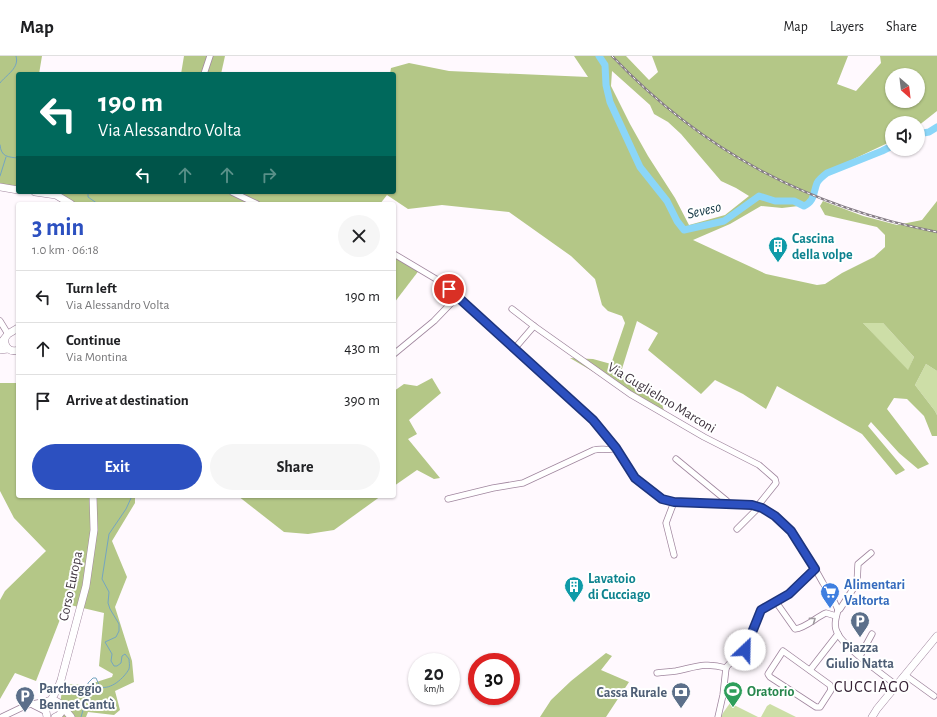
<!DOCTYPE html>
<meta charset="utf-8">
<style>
body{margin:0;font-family:"Alegreya Sans",sans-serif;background:#f6f6f6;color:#202124;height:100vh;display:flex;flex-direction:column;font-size:15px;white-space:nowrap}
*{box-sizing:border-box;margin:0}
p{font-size:13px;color:#757577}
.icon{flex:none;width:22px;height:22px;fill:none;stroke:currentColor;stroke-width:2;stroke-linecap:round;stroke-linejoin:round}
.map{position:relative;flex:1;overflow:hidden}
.drawer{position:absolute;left:16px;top:146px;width:380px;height:296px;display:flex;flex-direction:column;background:#fff;border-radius:4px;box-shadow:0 1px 3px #0004}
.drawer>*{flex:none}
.hud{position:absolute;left:16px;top:16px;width:380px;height:122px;border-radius:4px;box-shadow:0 1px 3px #0004;background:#00695c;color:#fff;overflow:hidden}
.needle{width:26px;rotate:152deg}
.controls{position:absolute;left:885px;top:12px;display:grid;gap:8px}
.controls a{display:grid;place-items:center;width:40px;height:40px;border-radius:50%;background:#fff;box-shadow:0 1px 3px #0004;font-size:20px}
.speed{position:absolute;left:408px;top:597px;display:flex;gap:8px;font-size:20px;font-weight:700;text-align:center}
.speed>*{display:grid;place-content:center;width:52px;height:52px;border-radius:50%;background:#fff;box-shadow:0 1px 3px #0004;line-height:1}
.speed small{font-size:10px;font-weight:400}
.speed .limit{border:6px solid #d22;background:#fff;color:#111}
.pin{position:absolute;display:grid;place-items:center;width:34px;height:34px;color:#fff;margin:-17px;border:2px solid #fff;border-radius:50%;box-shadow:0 1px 4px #0007}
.me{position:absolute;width:44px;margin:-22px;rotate:24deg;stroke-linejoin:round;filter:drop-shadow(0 0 3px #0008)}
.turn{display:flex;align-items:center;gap:14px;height:84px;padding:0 16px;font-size:18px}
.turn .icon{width:52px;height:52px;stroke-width:2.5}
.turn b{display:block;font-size:28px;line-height:34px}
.lanes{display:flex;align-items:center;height:38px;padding:0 16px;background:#0003;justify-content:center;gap:20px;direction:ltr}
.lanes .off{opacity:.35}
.round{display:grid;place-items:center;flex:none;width:42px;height:42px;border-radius:21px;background:#f6f6f6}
.overview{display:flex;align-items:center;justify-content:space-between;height:68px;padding:0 16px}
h1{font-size:24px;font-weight:700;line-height:30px;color:#2c50c0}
.action{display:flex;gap:8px;margin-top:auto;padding:8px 16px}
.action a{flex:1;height:46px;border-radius:24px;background:#2c50c0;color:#fff;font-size:16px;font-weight:700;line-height:46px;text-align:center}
.action a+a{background:#f6f6f6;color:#202124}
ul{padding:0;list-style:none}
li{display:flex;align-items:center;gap:12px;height:52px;padding:0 16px;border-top:1px solid #e0e0e0}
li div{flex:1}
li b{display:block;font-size:15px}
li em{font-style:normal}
header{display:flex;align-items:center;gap:24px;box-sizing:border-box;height:56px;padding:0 20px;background:#fff;border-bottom:1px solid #e0e0e0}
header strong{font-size:19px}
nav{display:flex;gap:22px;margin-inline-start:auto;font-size:14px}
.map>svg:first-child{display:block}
</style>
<header>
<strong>Map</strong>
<nav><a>Map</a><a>Layers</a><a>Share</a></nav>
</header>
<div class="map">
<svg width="937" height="661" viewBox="0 0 937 661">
<rect width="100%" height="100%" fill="#fff9fe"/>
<g fill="#cddea7">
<polygon points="862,266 883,267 914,301 908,315"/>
<polygon points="926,308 937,315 937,359 935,355 915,329"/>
<polygon points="730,647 758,661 721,661 723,657"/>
<polygon points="770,648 796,661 761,661 767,650"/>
</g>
<g fill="#b4c787" fill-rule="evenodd">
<polygon points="0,0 42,0 39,18 18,18 18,134 3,132 0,135"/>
<polygon points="184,0 225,0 221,18 181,18"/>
<path d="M574,0H626L649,24L658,16L652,0H848L837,28L856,35L881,7L880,0H937V55L918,70V67H892V85L839,110L827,117L821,122L817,127L813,144L807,149L782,152L761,150L730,168L693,184L766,218L817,229L825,228L842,217L874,201L885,191V179L877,171L825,159L820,150L823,145L863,160L897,169L922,164L937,145V315L926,308L915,329L935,355L937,359V380H932L924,360L907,343L894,342L887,353L929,408L918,413L899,397L871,366L868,370L905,414L896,419L862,378L777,330L766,353L743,338L715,324L701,338L648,294L658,277L637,265L621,316L662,348L665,358L570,302L593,303L611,308L625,267L622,260L608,255L602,249L595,223L571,200L509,156L442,149L408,153L387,139L380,148H71L56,139L35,136H394V18H390L391,12L409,7L449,15L588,21ZM612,15L650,49L654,58L668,66L681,78L721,125L736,132L749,140L725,159L689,169L675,142L648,100L630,68L611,30ZM892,19H918V45H892ZM863,267H883L914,301L908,314Z"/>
<polygon points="394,198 420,213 394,247"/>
<polygon points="432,322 441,337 409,364 417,378 408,383 440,422 434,423 417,414 394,430 394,335 404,328 417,330"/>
<polygon points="0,327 18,327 18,440 135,440 135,447 112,485 127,521 115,551 132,605 134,626 115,635 120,654 114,659 88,656 86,661 58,661 63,628 87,629 112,621 113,618 99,610 104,557 66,548 36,625 15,617 0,643 0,544 5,535 46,495 14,462 0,435"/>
<polygon points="238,440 381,440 334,474 308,478 284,476"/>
<polygon points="606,597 612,600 601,614 629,626 606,661 540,661 551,644 571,625"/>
</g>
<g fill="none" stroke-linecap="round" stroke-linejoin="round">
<g stroke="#74a5c0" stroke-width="1">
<path d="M0,27C6,19 20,12 16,0"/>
<path d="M0,89C1,101 8,101 18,102"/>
<polyline points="0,120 6,101"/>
<polyline points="88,136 88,141 98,148"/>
<path d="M81,661L87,641L88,627L93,622H96L100,631C111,634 124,622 129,613C130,609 129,606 129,603L125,598L122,600L121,607L117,610H114L111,605L112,598L105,586L116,581L119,575V568L110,553L108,547L109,536L102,523L109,478L126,453L132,440"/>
</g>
<g stroke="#8bd6f8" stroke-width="7">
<path d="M599,0L605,9L606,29L610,46L640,111L667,145L677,165L684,174L724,165L759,140L775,145H794L804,150C815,145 813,137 817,127C819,123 823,120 827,117L882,95L892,90"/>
<polyline points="918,78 929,76 937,71"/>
</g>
<defs>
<g id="minor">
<polyline points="204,18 210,0"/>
<polyline points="232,136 257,148"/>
<path d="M394,198L441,226L458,240L593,364L616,392L635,422L662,443L674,446L752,449C787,456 807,499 823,527C828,535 835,545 838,554"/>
<polyline points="512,253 534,270 630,338 704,381 759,409 775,423 776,427 760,447 757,453 737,473"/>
<polyline points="0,265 8,278"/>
<polyline points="515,292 534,270"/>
<polyline points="394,298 434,265 458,240"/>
<polyline points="676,403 727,445 727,448"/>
<path d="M448,443L493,432L523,427L594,394C601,392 609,395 616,392"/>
<polyline points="674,499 666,467 674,446"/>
<path d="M776,546L795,573C806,572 816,561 826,557L836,560"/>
<path d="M838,554C836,562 833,570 838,578C845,592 882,618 896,629"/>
<polyline points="838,554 840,553 857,527 858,508 871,497"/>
<polygon points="783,595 830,629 831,634 820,651 816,651 770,621 768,618"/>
<polyline points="860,600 872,578"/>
<path d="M726,612C731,604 739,601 745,594L761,554L789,538L815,513"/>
<polyline points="810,614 838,578"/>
<path d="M657,617C663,616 670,616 676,615C696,611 705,606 726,612"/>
<polyline points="905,619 934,640"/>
<polyline points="33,649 45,655"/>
<polyline points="2,661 27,649 48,645"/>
<polyline points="718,661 723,639 726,612"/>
</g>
<g id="major">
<polyline points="0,131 18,134"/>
<polyline points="35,136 56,139 71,148"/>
<path d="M5,283C4,291 10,297 18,294"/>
<polyline points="0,288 8,278 18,272"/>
<polyline points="0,294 8,293"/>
<polyline points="51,644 58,632 61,624 86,530 94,474 93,440"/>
<polyline points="62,650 71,661"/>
<path d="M47,661L45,650L48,645L54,644L61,648C64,654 61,659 55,661"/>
<polyline points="872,661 877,653 937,580"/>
</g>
</defs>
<use href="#minor" stroke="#a0869e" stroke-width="7"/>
<use href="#major" stroke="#a0869e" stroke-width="8"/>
<use href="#minor" stroke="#fff" stroke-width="5.5"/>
<use href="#major" stroke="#fff" stroke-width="7"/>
<defs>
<path id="rail" d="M612,0C702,95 809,151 937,176"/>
</defs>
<use href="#rail" stroke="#867d86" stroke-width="2.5"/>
<use href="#rail" stroke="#fff" stroke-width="1" stroke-dasharray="3" stroke-linecap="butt"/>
</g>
<defs><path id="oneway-chevron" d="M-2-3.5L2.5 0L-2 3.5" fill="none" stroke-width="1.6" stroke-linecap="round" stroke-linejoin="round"/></defs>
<use stroke="#9f9a9f" href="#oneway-chevron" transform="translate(813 564) rotate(-36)"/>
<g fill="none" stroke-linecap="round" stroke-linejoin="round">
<defs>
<polyline id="route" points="449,233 593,364 616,392 635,422 662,443 674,446 752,449 762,452 775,460 791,475 815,513 789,538 761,554 745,594"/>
</defs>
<use href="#route" stroke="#1d347d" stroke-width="10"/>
<use href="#route" stroke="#2c50c0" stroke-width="7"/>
</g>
<defs>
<symbol id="building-pin" viewBox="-11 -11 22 30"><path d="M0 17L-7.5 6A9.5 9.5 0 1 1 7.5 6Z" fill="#0f9aa8" stroke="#fff"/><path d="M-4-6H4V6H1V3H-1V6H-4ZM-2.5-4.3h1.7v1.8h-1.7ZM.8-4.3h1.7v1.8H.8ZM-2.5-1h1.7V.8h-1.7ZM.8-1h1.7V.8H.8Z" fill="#fff"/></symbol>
<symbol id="supermarket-pin" viewBox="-11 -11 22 30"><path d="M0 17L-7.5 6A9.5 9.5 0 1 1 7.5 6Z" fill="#3f7fe0" stroke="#fff"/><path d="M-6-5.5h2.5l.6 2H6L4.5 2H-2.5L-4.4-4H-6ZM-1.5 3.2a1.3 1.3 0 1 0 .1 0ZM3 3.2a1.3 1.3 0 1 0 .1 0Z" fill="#fff"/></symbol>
<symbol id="parking-pin" viewBox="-11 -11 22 30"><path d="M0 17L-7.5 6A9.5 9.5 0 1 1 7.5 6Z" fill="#5c6f8a" stroke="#fff"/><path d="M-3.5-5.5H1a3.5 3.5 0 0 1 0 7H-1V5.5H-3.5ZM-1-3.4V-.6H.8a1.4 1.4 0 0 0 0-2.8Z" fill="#fff"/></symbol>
<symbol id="stadium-pin" viewBox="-11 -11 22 30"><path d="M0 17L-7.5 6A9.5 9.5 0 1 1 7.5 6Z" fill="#2e9e5b" stroke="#fff"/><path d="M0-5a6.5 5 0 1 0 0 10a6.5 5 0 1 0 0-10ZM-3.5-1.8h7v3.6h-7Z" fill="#fff"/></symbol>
<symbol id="bank-pin" viewBox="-11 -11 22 30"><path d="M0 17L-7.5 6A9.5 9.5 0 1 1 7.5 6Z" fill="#5c6f8a" stroke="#fff"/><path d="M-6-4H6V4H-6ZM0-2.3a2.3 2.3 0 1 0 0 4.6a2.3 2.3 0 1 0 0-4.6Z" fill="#fff"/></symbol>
</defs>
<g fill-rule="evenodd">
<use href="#building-pin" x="767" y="179" width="22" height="30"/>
<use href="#building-pin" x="563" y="519" width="22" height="30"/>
<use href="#supermarket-pin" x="819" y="525" width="22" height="30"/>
<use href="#parking-pin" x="849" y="554" width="22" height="30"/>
<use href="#stadium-pin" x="722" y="624" width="22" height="30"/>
<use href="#bank-pin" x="670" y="625" width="22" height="30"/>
<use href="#parking-pin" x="14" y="629" width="22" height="30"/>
</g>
<g text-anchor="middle" stroke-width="4" stroke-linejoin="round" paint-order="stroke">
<g font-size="14" font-weight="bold" fill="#0d838f" stroke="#fff" text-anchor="start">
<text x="792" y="187">Cascina<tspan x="792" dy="16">della volpe</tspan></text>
<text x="588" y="527">Lavatoio<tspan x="588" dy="16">di Cucciago</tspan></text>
</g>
<g font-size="14" fill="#3f343f" stroke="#fff">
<text transform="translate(662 341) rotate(31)" y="5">Via Guglielmo Marconi</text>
<text transform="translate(70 530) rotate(-78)" y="5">Corso Europa</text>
</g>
<g font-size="14" font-weight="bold" fill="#366cbe" stroke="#fff" text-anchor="start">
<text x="844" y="533">Alimentari<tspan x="844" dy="16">Valtorta</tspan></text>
</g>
<g font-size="14" font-weight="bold" fill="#4e5e75" stroke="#fff">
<text x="860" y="596">Piazza<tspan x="860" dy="16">Giulio Natta</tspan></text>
<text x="39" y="637" text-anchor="start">Parcheggio<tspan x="39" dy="16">Bennet Cantù</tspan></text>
<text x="667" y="641" text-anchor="end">Cassa Rurale</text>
</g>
<g font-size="14" font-weight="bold" fill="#27864d" stroke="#fff" text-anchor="start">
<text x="747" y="640">Oratorio</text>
</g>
<g font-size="15" font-style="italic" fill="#143745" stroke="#fff">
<text transform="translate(704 154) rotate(-13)" y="5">Seveso</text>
</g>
<g font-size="16" letter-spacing="1" fill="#352134" stroke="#fff">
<text x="872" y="636">CUCCIAGO</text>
</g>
</g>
</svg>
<div class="controls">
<a><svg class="needle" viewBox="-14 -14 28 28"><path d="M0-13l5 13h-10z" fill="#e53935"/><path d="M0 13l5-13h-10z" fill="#757577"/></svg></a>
<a><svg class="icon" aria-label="sound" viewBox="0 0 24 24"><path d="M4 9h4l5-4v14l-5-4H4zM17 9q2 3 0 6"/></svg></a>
</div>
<div class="speed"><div>20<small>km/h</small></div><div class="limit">30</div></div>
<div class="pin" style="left:449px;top:233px;background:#d93025"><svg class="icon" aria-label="arrive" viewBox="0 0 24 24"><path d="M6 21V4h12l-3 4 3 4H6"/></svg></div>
<svg class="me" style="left:745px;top:594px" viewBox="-20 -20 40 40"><circle r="19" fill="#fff"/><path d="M0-13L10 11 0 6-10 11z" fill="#2c50c0"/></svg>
<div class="hud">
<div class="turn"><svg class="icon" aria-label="left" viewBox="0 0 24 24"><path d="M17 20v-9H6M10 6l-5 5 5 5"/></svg><div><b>190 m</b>Via Alessandro Volta</div></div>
<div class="lanes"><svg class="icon" aria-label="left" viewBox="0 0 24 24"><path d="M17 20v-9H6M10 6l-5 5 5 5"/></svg><svg class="icon off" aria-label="ahead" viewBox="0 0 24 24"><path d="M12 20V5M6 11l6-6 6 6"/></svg><svg class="icon off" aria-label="ahead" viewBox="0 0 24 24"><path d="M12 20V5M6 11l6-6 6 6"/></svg><svg class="icon off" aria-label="right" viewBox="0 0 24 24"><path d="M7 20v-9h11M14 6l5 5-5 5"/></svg></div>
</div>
<section class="drawer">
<div class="overview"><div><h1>3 min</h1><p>1.0 km · 06:18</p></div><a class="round"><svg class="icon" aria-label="close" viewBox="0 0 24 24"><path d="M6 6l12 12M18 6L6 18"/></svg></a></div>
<ul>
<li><svg class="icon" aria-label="left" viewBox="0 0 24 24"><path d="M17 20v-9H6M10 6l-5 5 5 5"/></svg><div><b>Turn left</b><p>Via Alessandro Volta</p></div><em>190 m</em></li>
<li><svg class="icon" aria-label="ahead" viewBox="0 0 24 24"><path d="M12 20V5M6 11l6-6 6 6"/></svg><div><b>Continue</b><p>Via Montina</p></div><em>430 m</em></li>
<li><svg class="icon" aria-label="arrive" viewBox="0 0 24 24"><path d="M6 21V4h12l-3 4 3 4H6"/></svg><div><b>Arrive at destination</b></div><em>390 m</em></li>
</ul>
<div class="action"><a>Exit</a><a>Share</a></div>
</section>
</div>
